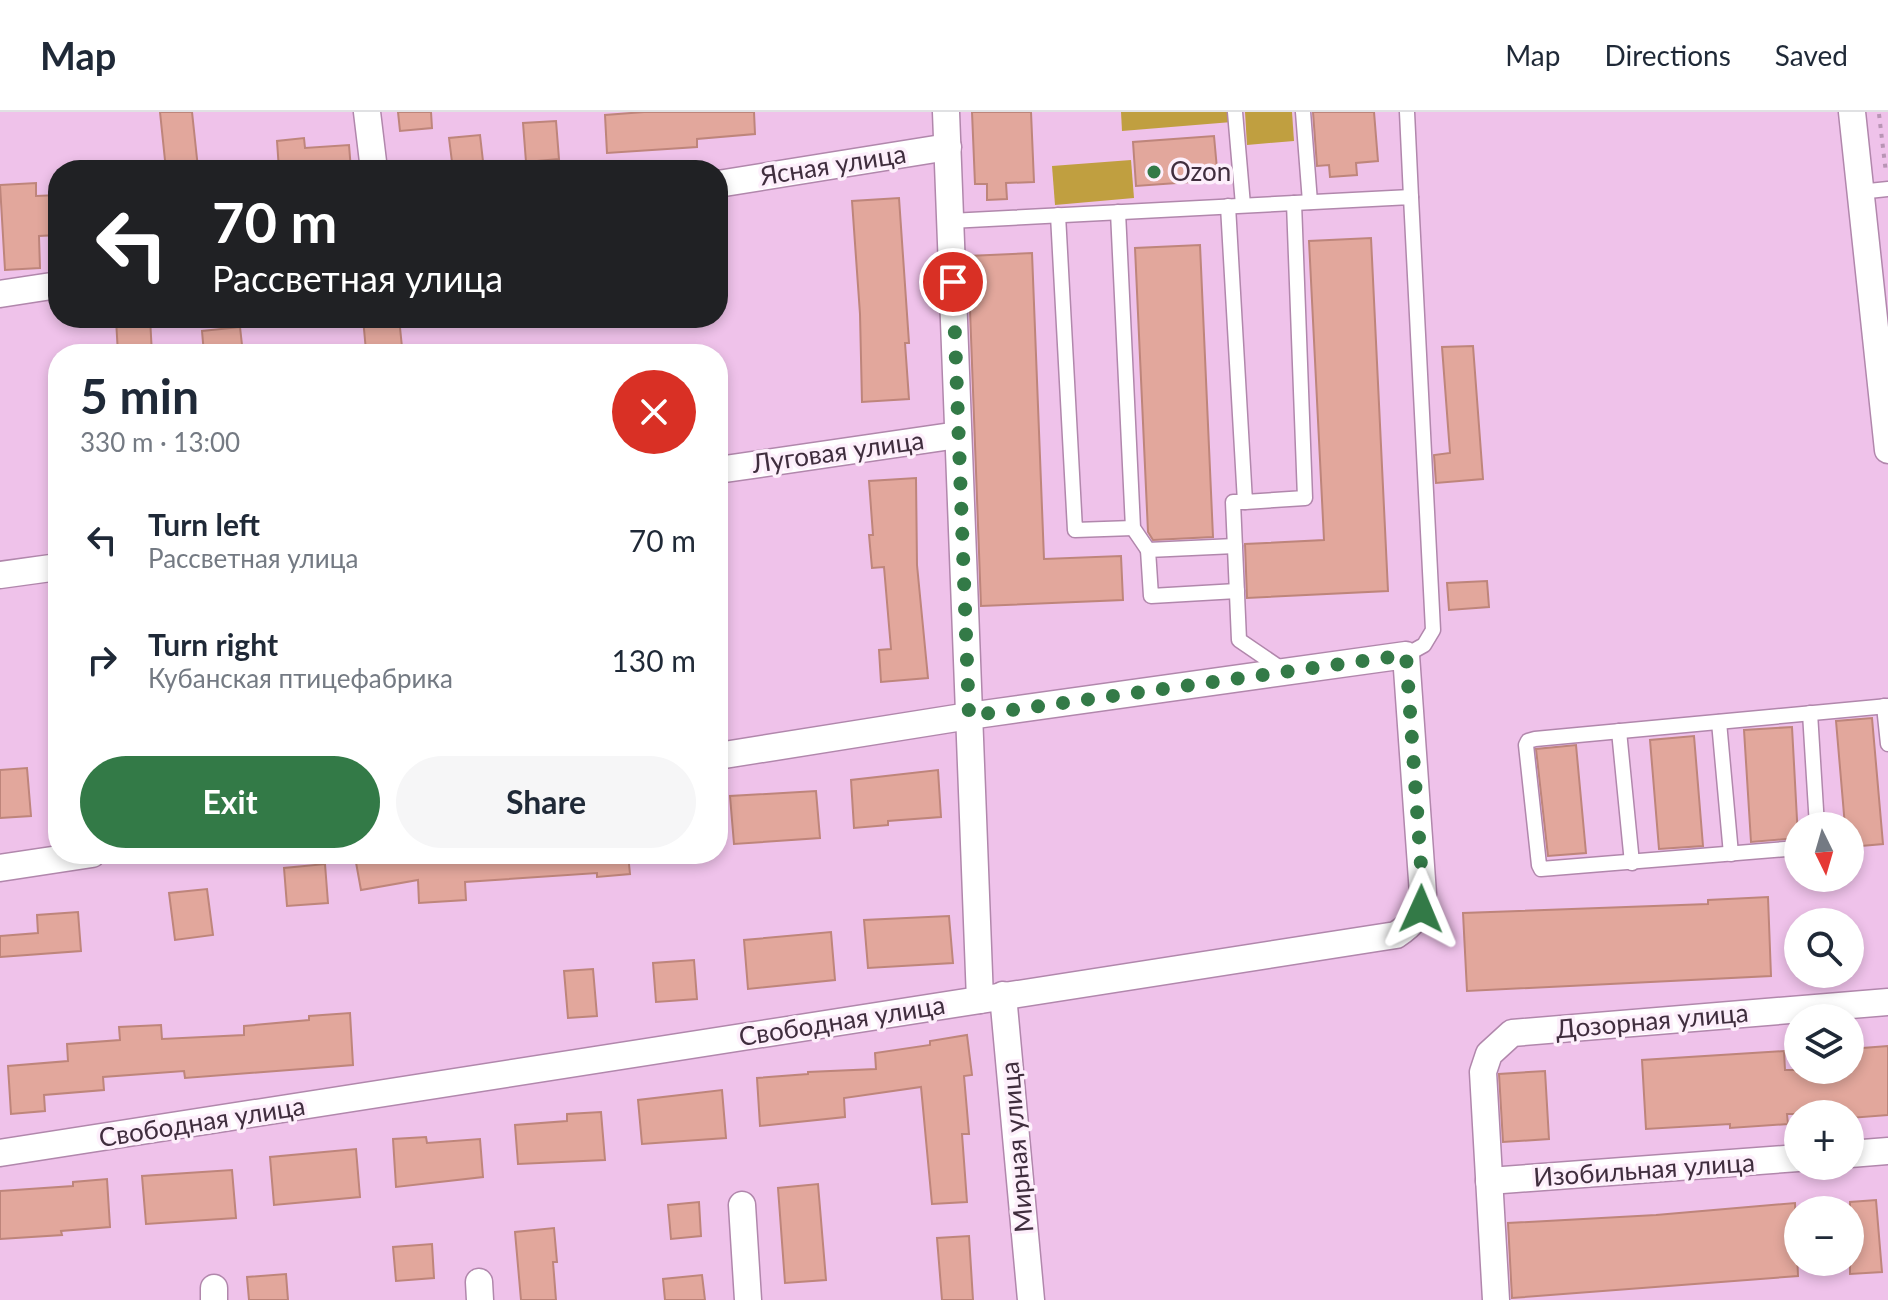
<!DOCTYPE html>
<meta charset="utf-8">
<style>
body{margin:0;font-family:Lato,sans-serif;background:#f6f6f7;color:#1f2937;height:100vh;display:flex;flex-direction:column;font-size:30px;white-space:nowrap}
*{box-sizing:border-box;margin:0}
p{font-size:26px;color:#747a83}
.icon{flex:none;width:44px;height:44px;fill:none;stroke:currentColor;stroke-width:2;stroke-linecap:round;stroke-linejoin:round}
.map{position:relative;flex:1;overflow:hidden}
.details{position:absolute;left:48px;top:232px;width:680px;height:520px;display:flex;flex-direction:column;background:#fff;border-radius:32px;box-shadow:0 4px 12px #0003}
.details>*{flex:none}
.top-card{position:absolute;left:48px;top:48px;width:680px;height:168px;border-radius:32px;box-shadow:0 4px 12px #0003;background:#202124;color:#fff;overflow:hidden}
.needle{width:52px;rotate:175deg}
.fabs{position:absolute;left:1784px;top:700px;display:grid;gap:16px}
.fabs a{display:grid;place-items:center;width:80px;height:80px;border-radius:50%;background:#fff;box-shadow:0 4px 12px #0003;font-size:40px}
.pin{position:absolute;display:grid;place-items:center;width:68px;height:68px;color:#fff;margin:-34px;border:4px solid #fff;border-radius:50%;box-shadow:0 2px 8px #0007}
.me{position:absolute;width:88px;margin:-44px;rotate:1deg;stroke-linejoin:round;filter:drop-shadow(0 0 6px #0008)}
.turn{display:flex;align-items:center;gap:28px;height:168px;padding:0 32px;font-size:36px}
.turn .icon{width:104px;height:104px;stroke-width:2.5}
.turn b{display:block;font-size:56px;line-height:68px}
.round{display:grid;place-items:center;flex:none;width:84px;height:84px;border-radius:42px;background:#f6f6f7}
.summary{display:flex;align-items:center;justify-content:space-between;height:136px;padding:0 32px}
h1{font-size:48px;font-weight:700;line-height:60px}
.action{display:flex;gap:16px;margin-top:auto;padding:16px 32px}
.action a{flex:1;height:92px;border-radius:48px;background:#337a47;color:#fff;font-size:32px;font-weight:700;line-height:92px;text-align:center}
.action a+a{background:#f6f6f7;color:#1f2937}
ul{padding:0;list-style:none}
li{display:flex;align-items:center;gap:24px;height:120px;padding:0 32px}
li div{flex:1}
li b{display:block;font-size:30px}
li em{font-style:normal}
header{display:flex;align-items:center;gap:48px;box-sizing:border-box;height:112px;padding:0 40px;background:#fff;border-bottom:2px solid #e0e1e3}
header strong{font-size:38px}
nav{display:flex;gap:44px;margin-inline-start:auto;font-size:28px}
.map>svg:first-child{display:block}
</style>
<header>
<strong>Map</strong>
<nav><a>Map</a><a>Directions</a><a>Saved</a></nav>
</header>
<div class="map">
<svg width="1888" height="1188" viewBox="0 0 1888 1188">
<rect width="100%" height="100%" fill="#efc2ea"/>
<g fill="#c09f40">
<polygon points="1121,0 1231,0 1232,10 1122,19"/>
<polygon points="1245,0 1292,0 1294,29 1247,33"/>
<polygon points="1131,48 1134,86 1055,93 1052,54"/>
</g>
<g fill="#e2a79c" stroke="#be857b" stroke-width="2">
<polygon points="160,0 192,0 198,56 166,58"/>
<polygon points="398,0 431,0 432,16 400,19"/>
<polygon points="644,0 754,0 755,22 697,27 697,35 607,41 605,3"/>
<polygon points="972,0 1031,0 1034,70 1006,71 1007,87 987,88 987,72 975,72"/>
<polygon points="1313,0 1374,0 1378,49 1356,51 1357,63 1330,65 1329,53 1317,54"/>
<polygon points="556,9 559,47 526,50 523,11"/>
<polygon points="480,23 484,58 453,58 449,26"/>
<polygon points="1214,24 1218,68 1136,74 1133,30"/>
<polygon points="304,26 305,36 349,33 351,58 279,58 277,29"/>
<polygon points="36,71 36,84 58,83 58,123 39,124 40,156 5,158 0,73"/>
<polygon points="899,86 909,231 905,231 909,287 862,290 860,202 852,89"/>
<polygon points="1371,126 1388,479 1247,486 1245,432 1324,428 1309,129"/>
<polygon points="1200,133 1213,425 1153,428 1148,420 1135,136"/>
<polygon points="1032,141 1044,447 1121,444 1123,488 981,494 968,144"/>
<polygon points="150,206 152,242 118,242 116,207"/>
<polygon points="363,206 399,206 402,235 366,239"/>
<polygon points="240,215 243,242 204,242 202,219"/>
<polygon points="1473,234 1483,367 1436,371 1434,343 1450,341 1442,235"/>
<polygon points="916,366 917,453 928,566 881,570 879,538 891,537 884,455 872,456 869,423 873,423 869,369"/>
<polygon points="1487,469 1489,495 1449,498 1447,471"/>
<polygon points="1872,606 1883,732 1850,735 1850,714 1845,714 1836,609"/>
<polygon points="1792,615 1798,726 1751,730 1744,618"/>
<polygon points="1694,624 1703,734 1659,737 1650,628"/>
<polygon points="1576,633 1586,741 1548,744 1536,637"/>
<polygon points="27,656 31,704 0,706 0,658"/>
<polygon points="938,658 941,705 888,709 888,713 854,716 851,668"/>
<polygon points="816,679 820,726 734,732 730,684"/>
<polygon points="373,742 385,742 387,750 470,742 628,742 630,762 597,765 597,761 465,770 466,788 419,791 418,768 361,778 355,745"/>
<polygon points="325,752 328,791 287,794 284,756"/>
<polygon points="207,777 213,823 175,828 169,781"/>
<polygon points="1768,785 1771,864 1467,879 1463,801 1708,792 1708,788"/>
<polygon points="78,800 81,839 0,845 0,824 38,821 37,803"/>
<polygon points="949,804 953,851 868,856 864,808"/>
<polygon points="831,820 835,868 748,877 744,828"/>
<polygon points="694,848 697,887 656,890 653,851"/>
<polygon points="593,857 597,904 568,906 564,859"/>
<polygon points="350,901 353,953 185,966 184,959 103,965 104,978 44,983 45,999 11,1002 8,954 68,949 67,932 120,928 119,915 161,913 162,927 244,923 244,914 309,908 309,904"/>
<polygon points="967,923 972,963 964,964 969,1022 962,1022 967,1090 932,1092 921,975 844,986 845,1005 760,1014 757,966 808,962 808,960 876,957 875,941 930,933 930,929"/>
<polygon points="1888,934 1888,1003 1850,1006 1850,1002 1787,1002 1788,1012 1730,1016 1730,1012 1646,1017 1642,948 1784,939 1785,958 1850,958 1850,937"/>
<polygon points="1545,959 1549,1027 1503,1030 1499,962"/>
<polygon points="722,978 726,1026 642,1032 638,988"/>
<polygon points="601,1000 605,1048 518,1052 515,1013 567,1009 567,1002"/>
<polygon points="426,1025 427,1031 480,1027 483,1065 396,1075 393,1027"/>
<polygon points="356,1037 360,1085 274,1093 270,1045"/>
<polygon points="232,1058 236,1106 146,1112 142,1064"/>
<polygon points="107,1067 110,1115 61,1119 62,1123 0,1127 0,1079 73,1074 73,1070"/>
<polygon points="818,1072 826,1168 785,1171 778,1076"/>
<polygon points="1876,1088 1882,1160 1850,1162 1850,1090"/>
<polygon points="699,1090 701,1124 671,1127 668,1093"/>
<polygon points="1795,1091 1798,1164 1512,1186 1508,1111 1656,1103"/>
<polygon points="554,1116 557,1150 553,1150 556,1188 521,1188 515,1120"/>
<polygon points="969,1124 973,1188 942,1188 937,1126"/>
<polygon points="432,1132 434,1166 396,1169 393,1135"/>
<polygon points="286,1162 288,1188 249,1188 247,1165"/>
<polygon points="702,1163 705,1188 665,1188 663,1167"/>
</g>
<g fill="none" stroke-linecap="round" stroke-linejoin="round">
<defs>
<g id="lane">
<polyline points="1235,0 1243,93"/>
<polyline points="1303,0 1310,90"/>
<polyline points="1407,0 1411,85"/>
<polyline points="1859,80 1888,77"/>
<polyline points="1228,94 1245,390 1305,386 1294,91"/>
<polyline points="1118,100 1133,416 1148,438"/>
<polyline points="1058,103 1075,418 1133,416"/>
<polyline points="950,109 1411,85 1433,518 1424,533 1406,543"/>
<polyline points="1245,390 1233,390 1239,528 1283,558"/>
<polyline points="1235,434 1148,438 1151,484 1237,479"/>
<polyline points="1884,594 1888,632"/>
<polyline points="1810,601 1817,714"/>
<polyline points="1719,610 1731,742"/>
<polyline points="1619,619 1632,751"/>
<polyline points="1798,736 1541,757 1539,753 1526,633 1528,629 1535,627 1888,594"/>
</g>
<g id="street">
<polyline points="367,0 374,58"/>
<polyline points="946,0 980,888"/>
<polyline points="1852,0 1888,338"/>
<polyline points="718,72 948,35"/>
<polyline points="0,182 58,173"/>
<polyline points="718,358 958,323"/>
<polyline points="0,463 58,455"/>
<polyline points="0,756 92,742"/>
<polyline points="1003,883 1031,1188"/>
<path d="M0,1041L1396,823C1413,812 1420,803 1423,782L1406,543L969,604L718,644"/>
<polyline points="1850,1042 1888,1039"/>
<polyline points="1489,1069 1798,1046"/>
<polyline points="742,1093 748,1188"/>
<polyline points="479,1170 480,1188"/>
<polyline points="214,1176 214,1188"/>
<polyline points="1496,1188 1483,960 1489,942 1512,921 1888,890"/>
</g>
</defs>
<use href="#lane" stroke="#b187ac" stroke-width="17"/>
<use href="#street" stroke="#b187ac" stroke-width="29"/>
<polyline stroke="#b995b5" stroke-width="4" stroke-dasharray="4 6" stroke-linecap="butt" points="1879,2 1886,61"/>
<use href="#lane" stroke="#fff" stroke-width="14"/>
<use href="#street" stroke="#fff" stroke-width="26"/>
</g>
<g fill="none" stroke-linecap="round" stroke-linejoin="round">
<polyline stroke="#337a47" stroke-width="14" stroke-dasharray="0 25.2" points="953,170 969,604 1406,543 1423,782 1421,797"/>
</g>
<circle fill="#337a47" stroke="#fdeffb" stroke-width="3" cx="1154" cy="60" r="8"/>
<g text-anchor="middle" stroke-width="7" stroke-linejoin="round" paint-order="stroke">
<g font-size="26" fill="#402e3e" stroke="#fdeffb">
<text transform="translate(833 53) rotate(-9)" y="9">Ясная улица</text>
<text transform="translate(838 340) rotate(-8)" y="9">Луговая улица</text>
<text transform="translate(842 909) rotate(-9)" y="9">Свободная улица</text>
<text transform="translate(1652 909) rotate(-5)" y="9">Дозорная улица</text>
<text transform="translate(202 1010) rotate(-9)" y="9">Свободная улица</text>
<text transform="translate(1017 1035) rotate(-95)" y="9">Мирная улица</text>
<text transform="translate(1644 1058) rotate(-4)" y="9">Изобильная улица</text>
</g>
<g font-size="26" fill="#402e3e" stroke="#fdeffb" text-anchor="start">
<text x="1170" y="69">Ozon</text>
</g>
</g>
</svg>
<div class="fabs">
<a><svg class="needle" viewBox="-14 -14 28 28"><path d="M0-13l5 13h-10z" fill="#e53935"/><path d="M0 13l5-13h-10z" fill="#747a83"/></svg></a>
<a><svg class="icon" aria-label="search" viewBox="0 0 24 24"><circle cx="10" cy="10" r="6"/><path d="M15 15l6 6"/></svg></a>
<a><svg class="icon" aria-label="layers" viewBox="0 0 24 24"><path d="M12 4l9 5-9 5-9-5zM3 14l9 5 9-5"/></svg></a>
<a>+</a>
<a>−</a>
</div>
<div class="pin" style="left:953px;top:170px;background:#d93025"><svg class="icon" aria-label="arrive" viewBox="0 0 24 24"><path d="M6 21V4h12l-3 4 3 4H6"/></svg></div>
<svg class="me" style="left:1421px;top:797px" viewBox="-20 -20 40 40"><path d="M0-17L14 15 0 8-14 15z" fill="#337a47" stroke="#fff" stroke-width="4"/></svg>
<div class="top-card">
<div class="turn"><svg class="icon" aria-label="left" viewBox="0 0 24 24"><path d="M17 20v-9H6M10 6l-5 5 5 5"/></svg><div><b>70 m</b>Рассветная улица</div></div>
</div>
<section class="details">
<div class="summary"><div><h1>5 min</h1><p>330 m · 13:00</p></div><a class="round" style="background:#d93025;color:#fff"><svg class="icon" aria-label="close" viewBox="0 0 24 24"><path d="M6 6l12 12M18 6L6 18"/></svg></a></div>
<ul>
<li><svg class="icon" aria-label="left" viewBox="0 0 24 24"><path d="M17 20v-9H6M10 6l-5 5 5 5"/></svg><div><b>Turn left</b><p>Рассветная улица</p></div><em>70 m</em></li>
<li><svg class="icon" aria-label="right" viewBox="0 0 24 24"><path d="M7 20v-9h11M14 6l5 5-5 5"/></svg><div><b>Turn right</b><p>Кубанская птицефабрика</p></div><em>130 m</em></li>
</ul>
<div class="action"><a>Exit</a><a>Share</a></div>
</section>
</div>
